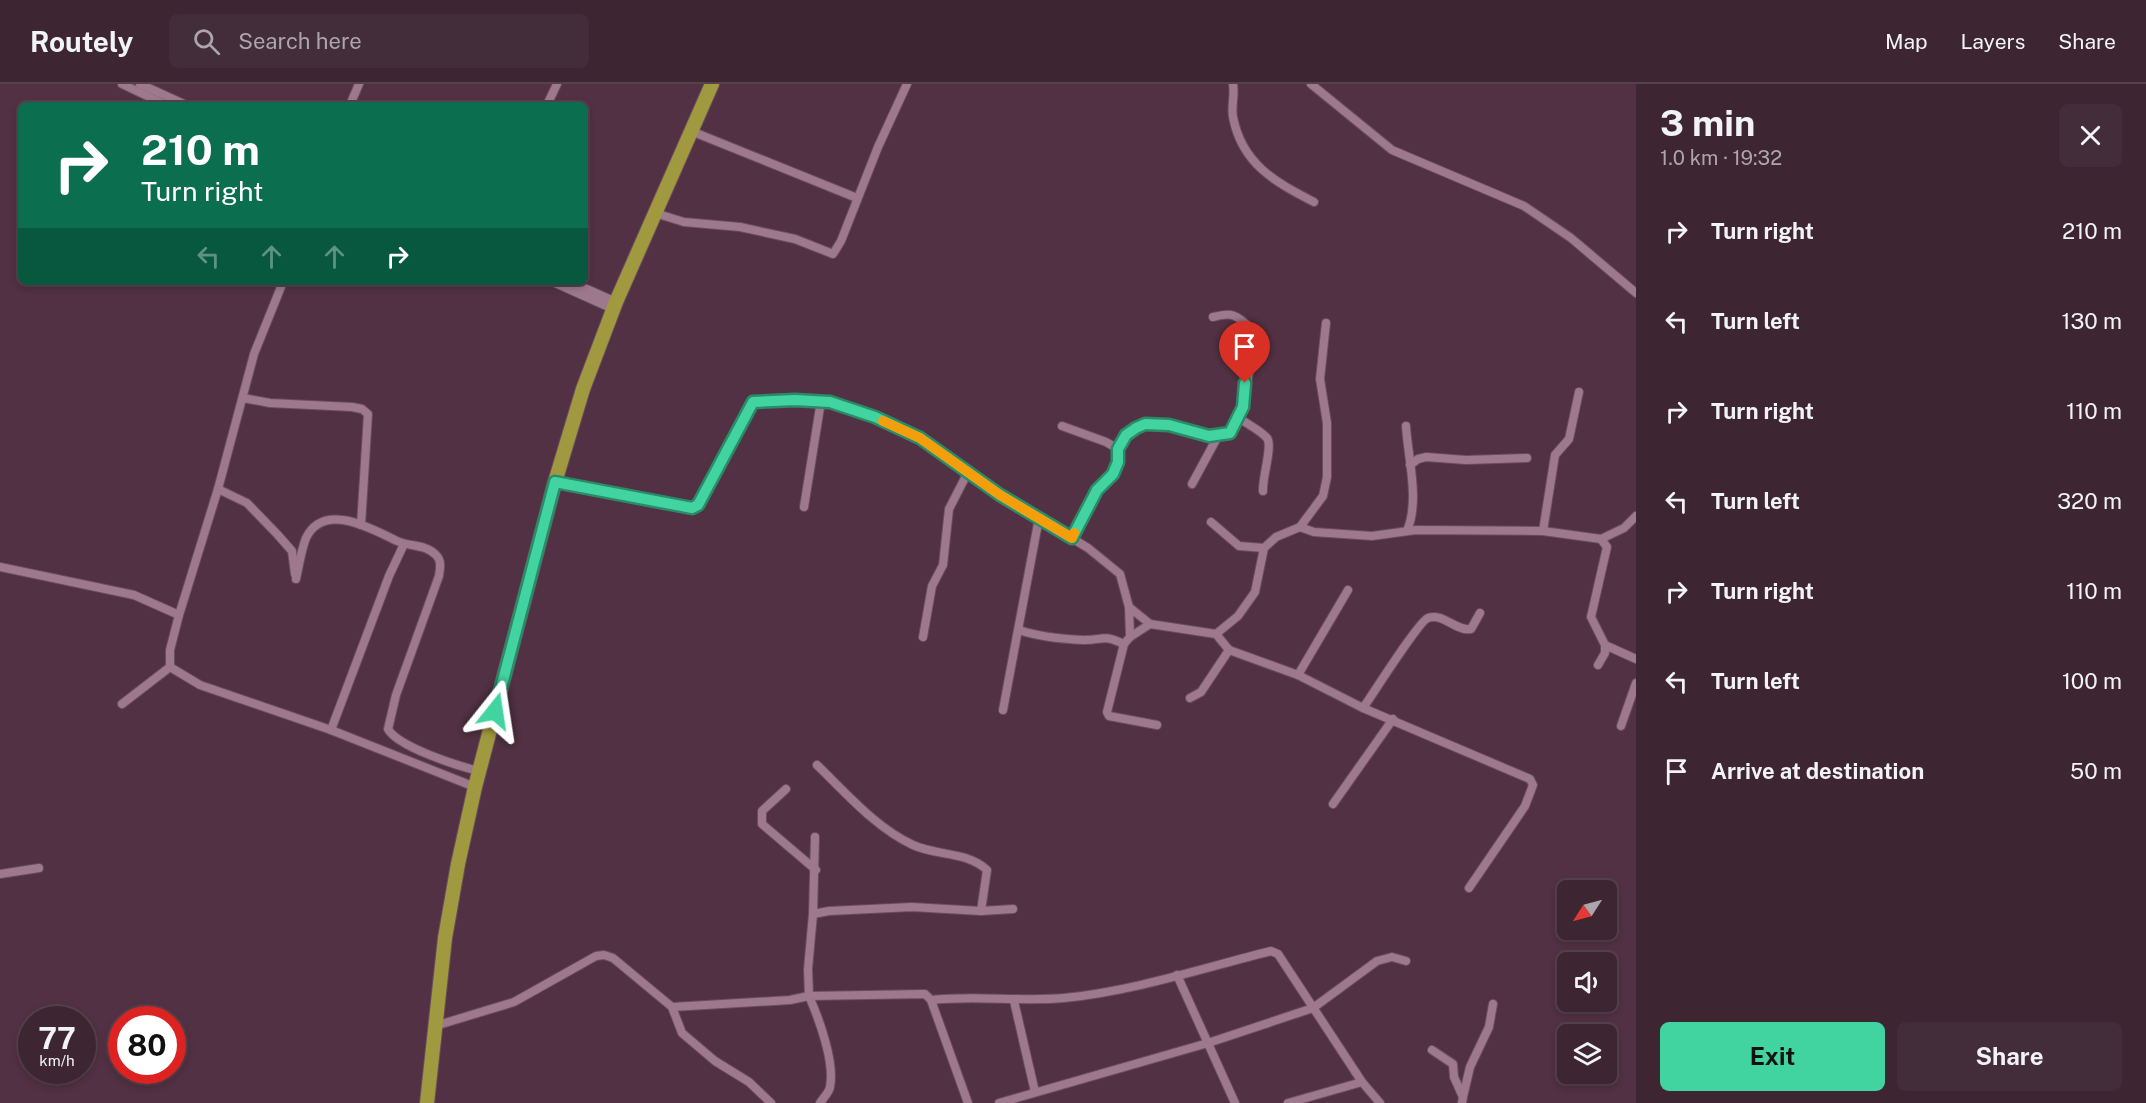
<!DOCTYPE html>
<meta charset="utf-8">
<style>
body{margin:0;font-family:"Public Sans",sans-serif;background:#442d3a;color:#f1f3f6;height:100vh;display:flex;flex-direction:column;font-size:22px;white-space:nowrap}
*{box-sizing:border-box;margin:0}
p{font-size:20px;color:#ada5ac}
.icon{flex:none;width:33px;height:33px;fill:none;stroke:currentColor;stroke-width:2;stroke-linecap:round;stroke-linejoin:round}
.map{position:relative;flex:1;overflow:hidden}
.sheet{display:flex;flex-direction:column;background:#3d2532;width:510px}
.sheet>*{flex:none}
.hud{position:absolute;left:18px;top:18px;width:570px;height:183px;border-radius:9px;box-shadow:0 3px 9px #0003,0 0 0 2px #56424d;background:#0b6e4f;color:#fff;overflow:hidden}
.needle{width:39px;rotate:234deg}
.fabs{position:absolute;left:1557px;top:796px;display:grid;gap:12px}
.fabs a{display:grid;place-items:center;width:60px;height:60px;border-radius:9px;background:#3d2532;box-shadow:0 3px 9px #0003,0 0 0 2px #56424d;font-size:30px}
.speed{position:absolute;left:18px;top:922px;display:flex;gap:12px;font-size:30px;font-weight:700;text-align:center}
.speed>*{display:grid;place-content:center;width:78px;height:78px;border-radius:50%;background:#3d2532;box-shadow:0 3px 9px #0003,0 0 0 2px #56424d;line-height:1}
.speed small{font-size:15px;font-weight:400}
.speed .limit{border:9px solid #d22;background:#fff;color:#111}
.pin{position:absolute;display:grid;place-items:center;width:51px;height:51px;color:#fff;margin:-62px -26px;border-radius:50% 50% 50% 0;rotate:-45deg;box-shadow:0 0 6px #0007}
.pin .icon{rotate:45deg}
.me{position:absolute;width:66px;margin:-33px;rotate:15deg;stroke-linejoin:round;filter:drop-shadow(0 0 4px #0008)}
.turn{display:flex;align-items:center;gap:21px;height:126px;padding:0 24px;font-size:27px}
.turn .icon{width:78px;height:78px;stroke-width:2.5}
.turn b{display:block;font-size:42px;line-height:51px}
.lanes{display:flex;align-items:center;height:57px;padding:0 24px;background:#0003;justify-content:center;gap:30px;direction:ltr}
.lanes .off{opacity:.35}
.round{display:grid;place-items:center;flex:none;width:63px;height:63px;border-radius:9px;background:#442d3a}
.summary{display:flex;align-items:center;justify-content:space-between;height:102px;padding:0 24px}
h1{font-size:36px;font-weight:700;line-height:45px}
.cta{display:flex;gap:12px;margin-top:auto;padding:12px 24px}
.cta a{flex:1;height:69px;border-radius:9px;background:#42d4a0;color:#111;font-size:24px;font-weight:700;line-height:69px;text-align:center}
.cta a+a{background:#442d3a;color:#f1f3f6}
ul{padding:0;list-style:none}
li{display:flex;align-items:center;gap:18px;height:90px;padding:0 24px}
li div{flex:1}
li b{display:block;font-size:22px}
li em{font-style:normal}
header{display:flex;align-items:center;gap:36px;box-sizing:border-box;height:84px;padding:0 30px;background:#3d2532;border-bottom:2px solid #56424d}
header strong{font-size:28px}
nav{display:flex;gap:33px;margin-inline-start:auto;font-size:21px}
.search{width:420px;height:54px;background:#442d3a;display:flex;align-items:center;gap:15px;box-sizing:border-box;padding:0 21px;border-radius:9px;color:#ada5ac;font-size:22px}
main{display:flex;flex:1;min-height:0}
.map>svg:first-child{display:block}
</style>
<header>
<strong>Routely</strong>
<div class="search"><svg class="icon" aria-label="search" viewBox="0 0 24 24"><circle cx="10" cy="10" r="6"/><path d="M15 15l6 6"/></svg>Search here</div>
<nav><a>Map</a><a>Layers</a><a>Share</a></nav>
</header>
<main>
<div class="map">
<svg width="1636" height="1019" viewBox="0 0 1636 1019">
<rect width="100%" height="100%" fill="#513143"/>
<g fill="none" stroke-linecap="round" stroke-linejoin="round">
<defs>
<g id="street">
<polyline points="122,0 166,21"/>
<polyline points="140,0 186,21"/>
<path d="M1233,0C1235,11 1231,22 1233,33C1242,80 1275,98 1314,118"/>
<polyline points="1311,0 1392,66 1524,122 1571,154 1636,209"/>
<polyline points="350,21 359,0"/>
<polyline points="547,21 557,0"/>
<polyline points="691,47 857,114"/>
<polyline points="655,129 684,138 740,143 795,155 833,170 841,157 878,63 907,0"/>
<polyline points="283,198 254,270 218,405 179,531 170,566 170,583 200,601 331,646 475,703"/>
<polyline points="553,198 613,225"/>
<polyline points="571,198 616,218"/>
<polyline points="243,314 270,319 352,323 362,325 368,330 361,441"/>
<path d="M1239,334C1247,340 1260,346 1267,354C1273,362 1262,394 1263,407"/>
<polyline points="1062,342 1106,358 1118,365"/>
<path d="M1406,342C1408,375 1420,416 1407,447"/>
<polyline points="1410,381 1418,375 1426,373 1466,376 1527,374"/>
<polyline points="555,398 692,424 698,421 749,322 757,316 830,318 875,333 920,354 1001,411 1088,464 1120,490 1129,523 1130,553 1124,560 1107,628 1109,632 1157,641"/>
<polyline points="1192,400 1218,352"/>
<polyline points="218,405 247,419 277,450 292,467 295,490"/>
<polyline points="804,423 821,317"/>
<polyline points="1211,438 1239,462 1264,464"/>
<polyline points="1300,443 1323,412 1327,393 1327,339 1320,295 1326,239"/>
<polyline points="1543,447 1555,371 1569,355 1579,308"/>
<path d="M1072,454C1079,439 1086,423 1095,409C1100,402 1107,398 1112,392C1118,383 1116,375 1118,365C1124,342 1151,336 1171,341C1188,346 1214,356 1229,349L1243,323L1251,277L1245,265L1243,249L1246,240C1234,229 1229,229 1213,233"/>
<polyline points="1601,455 1624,444 1636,432"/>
<polyline points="0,483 134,511 179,531"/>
<path d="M296,495C299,482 301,467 306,454C324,417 372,445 397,457C410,463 426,460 436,471C442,477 440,484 439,492L396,611L388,645C398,663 458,682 479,687"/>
<polyline points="1129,523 1150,540"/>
<path d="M1019,546C1039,553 1062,555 1084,556C1104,556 1103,550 1124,560"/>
<polyline points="1216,550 1238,532 1255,508 1264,464 1276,453 1300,443 1314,448 1372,452 1416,446 1543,447 1601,455 1607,463 1591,533 1605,561 1636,575"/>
<polyline points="923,553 932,502 943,481 949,425 968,388"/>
<polyline points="1130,553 1150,540 1216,550 1229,566 1201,608 1190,614"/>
<polyline points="1229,566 1298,591 1348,506"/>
<polyline points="1598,581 1605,569 1605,561"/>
<polyline points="1298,591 1363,624 1530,695 1533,701 1525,722 1469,804"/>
<polyline points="122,620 170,583"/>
<path d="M1363,624C1373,610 1419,537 1428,534C1442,528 1457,548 1471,545L1480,529"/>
<polyline points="1003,626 1039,434"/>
<polyline points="1621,642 1636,599"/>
<polyline points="331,646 389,492 404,460"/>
<path d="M817,681C846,709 876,744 913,761C937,772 966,767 987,786L981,827"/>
<polyline points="786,705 762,727 762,740 816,786"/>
<polyline points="1333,720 1393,635"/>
<polyline points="0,790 39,784"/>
<polyline points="813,830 815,753"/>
<polyline points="1177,891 1235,1019"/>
<path d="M931,916C975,911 1019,918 1064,914C1134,907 1203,884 1271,867L1278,870L1362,998"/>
<polyline points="1014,917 1035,1008"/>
<polyline points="672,923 790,916 809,912 808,885 813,830 829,827 912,823 981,827 1013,825"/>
<polyline points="435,942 514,918 596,872 604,871 613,874 672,923 682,949 715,977 749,998 771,1019"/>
<polyline points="1432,966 1453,980 1454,993 1463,1013 1462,1019"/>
<polyline points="1463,1013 1470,983 1489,943 1493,920"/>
<path d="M820,1019C823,1014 829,1009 830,1003C835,978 819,935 809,912L925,910L931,916L968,1019"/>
<polyline points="999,1019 1208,959 1313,924 1377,877 1392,873 1406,877"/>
<polyline points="1288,1019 1362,998 1380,1019"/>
</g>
<polyline id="highway" points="427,1019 445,854 458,780 475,703 555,398 583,305 616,218 712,0"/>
</defs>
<use href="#street" stroke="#694e5e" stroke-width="10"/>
<use href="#highway" stroke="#694e5e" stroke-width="16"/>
<use href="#street" stroke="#9e798d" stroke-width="8"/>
<use href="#highway" stroke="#a0993f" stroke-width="14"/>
</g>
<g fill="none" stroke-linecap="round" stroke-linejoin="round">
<defs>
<polyline id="route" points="495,627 555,398 692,424 698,421 753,318 795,316 830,318 875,333 920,354 1000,411 1072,454 1097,406 1113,390 1118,378 1118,365 1126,351 1136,344 1145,340 1169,341 1209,352 1230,349 1243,323 1245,299"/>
</defs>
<use href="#route" stroke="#2b8a68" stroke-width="15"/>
<use href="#route" stroke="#42d4a0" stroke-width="10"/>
<polyline stroke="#f59e0b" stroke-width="10" points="883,337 920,354 1000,411 1072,454 1074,449"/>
</g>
</svg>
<div class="fabs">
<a><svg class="needle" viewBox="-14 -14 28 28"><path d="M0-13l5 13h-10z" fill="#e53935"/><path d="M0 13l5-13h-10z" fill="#ada5ac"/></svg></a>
<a><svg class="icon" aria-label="sound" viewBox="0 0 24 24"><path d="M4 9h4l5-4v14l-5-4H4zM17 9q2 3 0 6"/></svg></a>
<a><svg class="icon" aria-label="layers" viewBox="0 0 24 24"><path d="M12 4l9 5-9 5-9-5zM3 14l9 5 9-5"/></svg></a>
</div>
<div class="speed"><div>77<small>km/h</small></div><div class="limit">80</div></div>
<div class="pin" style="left:1245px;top:299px;background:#d93025"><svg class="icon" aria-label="arrive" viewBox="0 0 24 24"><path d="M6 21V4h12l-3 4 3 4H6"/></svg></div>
<svg class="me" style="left:495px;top:627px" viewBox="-20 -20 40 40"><path d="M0-17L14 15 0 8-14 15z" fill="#42d4a0" stroke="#fff" stroke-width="4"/></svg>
<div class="hud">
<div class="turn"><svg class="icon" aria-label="right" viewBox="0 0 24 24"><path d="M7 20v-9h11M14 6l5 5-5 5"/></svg><div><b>210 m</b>Turn right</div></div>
<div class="lanes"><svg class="icon off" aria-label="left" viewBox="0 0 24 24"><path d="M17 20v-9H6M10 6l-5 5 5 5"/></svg><svg class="icon off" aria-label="ahead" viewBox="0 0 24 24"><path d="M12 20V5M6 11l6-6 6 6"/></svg><svg class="icon off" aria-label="ahead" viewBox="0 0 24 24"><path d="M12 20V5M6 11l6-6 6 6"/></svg><svg class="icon" aria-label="right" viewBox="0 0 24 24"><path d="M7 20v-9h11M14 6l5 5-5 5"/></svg></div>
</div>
</div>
<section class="sheet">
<div class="summary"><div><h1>3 min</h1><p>1.0 km · 19:32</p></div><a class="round"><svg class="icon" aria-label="close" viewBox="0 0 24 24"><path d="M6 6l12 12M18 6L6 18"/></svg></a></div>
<ul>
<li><svg class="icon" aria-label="right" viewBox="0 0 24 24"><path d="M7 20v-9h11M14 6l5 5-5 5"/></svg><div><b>Turn right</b></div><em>210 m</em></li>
<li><svg class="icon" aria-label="left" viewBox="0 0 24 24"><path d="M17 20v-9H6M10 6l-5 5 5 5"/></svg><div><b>Turn left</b></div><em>130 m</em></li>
<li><svg class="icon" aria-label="right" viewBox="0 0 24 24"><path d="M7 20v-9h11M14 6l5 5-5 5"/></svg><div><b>Turn right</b></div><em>110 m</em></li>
<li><svg class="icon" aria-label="left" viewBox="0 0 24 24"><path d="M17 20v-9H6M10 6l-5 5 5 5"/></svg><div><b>Turn left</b></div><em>320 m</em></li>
<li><svg class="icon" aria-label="right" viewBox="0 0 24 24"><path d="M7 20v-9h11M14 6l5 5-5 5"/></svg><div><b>Turn right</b></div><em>110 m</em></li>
<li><svg class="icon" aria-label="left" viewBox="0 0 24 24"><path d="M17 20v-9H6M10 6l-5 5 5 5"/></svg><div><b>Turn left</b></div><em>100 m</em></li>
<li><svg class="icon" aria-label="arrive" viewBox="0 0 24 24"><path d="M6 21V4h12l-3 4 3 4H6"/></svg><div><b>Arrive at destination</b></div><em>50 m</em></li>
</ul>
<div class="cta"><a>Exit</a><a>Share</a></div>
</section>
</main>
